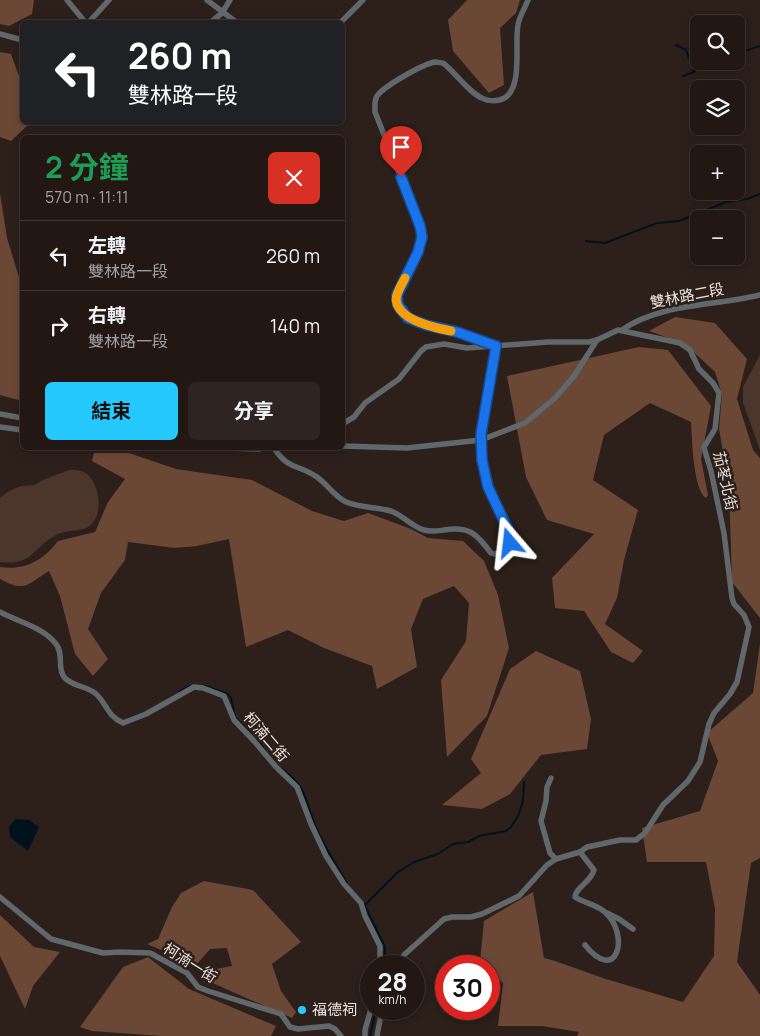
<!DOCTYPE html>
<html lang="zh-TW">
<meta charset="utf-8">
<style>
body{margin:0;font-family:Manrope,"Noto Sans TC",sans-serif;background:#2e2421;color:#f1f3f6;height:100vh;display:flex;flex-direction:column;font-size:19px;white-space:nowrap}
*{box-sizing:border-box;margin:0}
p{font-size:16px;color:#a29fa0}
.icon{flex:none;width:28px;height:28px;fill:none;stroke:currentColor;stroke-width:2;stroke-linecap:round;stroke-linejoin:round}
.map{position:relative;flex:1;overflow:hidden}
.sheet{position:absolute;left:20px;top:135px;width:325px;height:315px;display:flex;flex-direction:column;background:#221713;border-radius:8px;box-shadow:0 2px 8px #0003,0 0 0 1px #3f3633}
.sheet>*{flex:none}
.top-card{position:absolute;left:20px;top:20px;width:325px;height:105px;border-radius:8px;box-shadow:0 2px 8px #0003,0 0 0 1px #3f3633;background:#202124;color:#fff;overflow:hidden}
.fabs{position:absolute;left:690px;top:15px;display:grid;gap:10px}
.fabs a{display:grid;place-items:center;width:55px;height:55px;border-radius:8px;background:#221713;box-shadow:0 2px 8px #0003,0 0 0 1px #3f3633;font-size:25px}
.speed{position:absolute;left:360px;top:955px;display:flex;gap:10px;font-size:25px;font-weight:700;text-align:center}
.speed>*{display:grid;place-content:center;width:65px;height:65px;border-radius:50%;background:#221713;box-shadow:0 2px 8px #0003,0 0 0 1px #3f3633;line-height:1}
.speed small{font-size:12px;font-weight:400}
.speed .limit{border:8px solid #d22;background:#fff;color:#111}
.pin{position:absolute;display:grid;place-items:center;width:42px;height:42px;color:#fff;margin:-51px -21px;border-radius:50% 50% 50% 0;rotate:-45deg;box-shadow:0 0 5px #0007}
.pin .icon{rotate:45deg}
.me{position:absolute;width:55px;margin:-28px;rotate:343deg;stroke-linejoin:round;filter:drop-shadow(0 0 4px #0008)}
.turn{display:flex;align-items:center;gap:18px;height:105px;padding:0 25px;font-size:22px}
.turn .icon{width:65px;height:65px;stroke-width:2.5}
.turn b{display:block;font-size:35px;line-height:42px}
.round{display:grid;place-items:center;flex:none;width:52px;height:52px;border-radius:8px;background:#2e2421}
.summary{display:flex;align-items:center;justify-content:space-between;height:85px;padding:0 25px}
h1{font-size:30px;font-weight:700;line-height:38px;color:#1e9e55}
.action{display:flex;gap:10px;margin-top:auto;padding:10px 25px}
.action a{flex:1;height:58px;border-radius:8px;background:#25c9fe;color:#111;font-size:20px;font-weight:700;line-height:58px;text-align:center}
.action a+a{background:#2e2421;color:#f1f3f6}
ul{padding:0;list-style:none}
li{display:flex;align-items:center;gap:15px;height:70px;padding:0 25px;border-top:1px solid #3f3633}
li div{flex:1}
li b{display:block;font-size:19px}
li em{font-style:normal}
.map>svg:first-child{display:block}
</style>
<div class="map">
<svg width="760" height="1036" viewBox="0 0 760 1036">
<rect width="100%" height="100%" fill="#2d1f19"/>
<g fill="#4c352a">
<polygon points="760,355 760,450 743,403 743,387"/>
<path d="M69,470C73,470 80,470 84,472C99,481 104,511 92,524C84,533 66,529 56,535C31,549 33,566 0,562V498L9,491L21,486L34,485L45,479Z"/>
</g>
<g fill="#6b4736">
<polygon points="0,0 34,0 32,14 9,26 0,24"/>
<polygon points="467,0 520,0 516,13 500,28 504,85 489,93 453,51 448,20"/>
<polygon points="0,52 11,54 22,84 22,122 30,123 11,141 0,137"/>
<polygon points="0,193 7,238 22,287 22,401 0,395"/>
<polygon points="675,317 715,323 747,359 737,399 753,450 760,458 760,618 732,582 729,487 719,429 722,394 715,372 685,344 649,331"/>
<path d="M639,347L668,350L711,406L701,459L708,495L706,498C693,490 692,438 691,422L650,403L604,435L593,480L638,510L624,560L617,598L605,624L643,651L633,663L611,652L584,611L555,608L552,578L594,534L547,520L526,477L507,376Z"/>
<path d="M94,453H129L176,469L252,480L312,511L344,521L368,513L411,529L428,538L463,541L484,561L498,595L509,648L487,716L447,757L441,680L466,641L469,603L454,586L423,599L411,629L417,667L377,689L372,666L324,648L288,630L246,647L229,539L197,546L175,548L128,542L125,560L101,593L88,629L108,659L93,676L75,654L60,596L49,571C27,584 26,593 0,579V567C24,571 44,560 58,541L95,532L108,502L125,479L92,461Z"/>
<polygon points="760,644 760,858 751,863 737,962 760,995 760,1036 577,1036 579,1032 542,1026 498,1026 503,983 489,970 489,966 485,966 480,962 484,921 533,892 544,958 555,961 606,979 683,1002 714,956 715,909 706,862 647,862 642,828 700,811 718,761 707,733 753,693"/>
<polygon points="536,651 580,671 591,719 587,749 541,755 510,794 482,809 442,805 481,773 471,759 510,669"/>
<polygon points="204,881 253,890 301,942 272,964 281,991 296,1012 292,1018 208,981 211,970 232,966 227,948 210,949 198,963 180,958 147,944 158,939 172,907 181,893"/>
<polygon points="0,915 34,947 60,952 33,986 25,1009 0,956"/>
<polygon points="148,957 189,989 276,1026 271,1036 161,1036 92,1031 80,1027 123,967"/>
</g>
<polygon fill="#00131c" points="15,819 29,820 39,827 28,851 10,837 9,827"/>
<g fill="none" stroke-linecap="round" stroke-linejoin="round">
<g stroke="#00131c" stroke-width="2">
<polyline points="676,45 686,50 694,72 708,61"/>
<polyline points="736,54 760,46"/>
<polyline points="683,76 694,72"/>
<polyline points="586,241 605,243 657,223 679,221 726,202 747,199 760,194"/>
<polyline points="205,686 228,694 231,698 235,717 263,747"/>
<polyline points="179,692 190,686"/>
<path d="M282,769C308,788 304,798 315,825C323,845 336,864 347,883"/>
<polyline points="364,904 385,947 384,966"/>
<polyline points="365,905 398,872 414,862 438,854 453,844 468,842 479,836 506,831 511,827 519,814 523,800 524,782"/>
<polyline points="370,1036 376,1009"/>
</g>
<g stroke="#60686c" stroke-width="5.5">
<polyline points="67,0 85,22"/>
<polyline points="207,0 236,22"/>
<polyline points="89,22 109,0"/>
<polyline points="211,22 222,13 230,0"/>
<polyline points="341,22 363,0"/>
<polyline points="0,34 22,40"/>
<path d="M622,330C660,303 716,306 760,295"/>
<path d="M494,345L457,332L426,325L408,318L398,305L397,295L418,252L422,237L420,226L375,112C375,107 374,101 377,96C384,86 423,64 435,62C437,62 442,63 443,63C456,73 470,94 484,99C488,101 495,101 499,100C525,95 514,43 518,25C519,17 525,8 528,0"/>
<polyline points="0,414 22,418"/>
<polyline points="342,424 354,417 365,403 399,379 421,351 426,347 444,344 467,348 548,342 589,342 597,340 618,330 680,343 690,350 699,369 713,383 719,393 715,429 704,447 705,451 711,471 724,533 732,598 734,604 744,615 749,627 737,682 730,694 714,713 709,724 700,762 688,781 663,805 645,833 636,840 620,840 587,847 580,852 556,859 547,865 519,896 482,914 471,917 452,917 444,919 405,954 401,959 400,966"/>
<polyline points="0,427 22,430"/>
<polyline points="342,446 407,448 481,440 525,423 555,398 574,376 597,340"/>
<polyline points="227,448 259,449 262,448"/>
<path d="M274,448C288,470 298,464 317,477C328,485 334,496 346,502C361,508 377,507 391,511C404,516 412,527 424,530C431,532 437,531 444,530C469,526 476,533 491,553L494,554L502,552L509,546L511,540V536L488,487L482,460L481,434L496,345"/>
<path d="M0,612C18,622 43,627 56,644C64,654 57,668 64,677C71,686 86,686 95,693C107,703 106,715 123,723L146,714L194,687L203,688L224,696L234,720L254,741L276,767L297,787L311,824L326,856L344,884L361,903L365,916L380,946V966"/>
<polyline points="551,778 547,787 546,801 541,821 550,853 556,859"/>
<path d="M580,852L594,870C591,882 576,887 575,897C584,903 598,905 606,913C630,936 617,985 585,945"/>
<polyline points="0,897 51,939 103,953 120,952 150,953 187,973 198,987 208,991 281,1014 290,1027 298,1029 329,1026 335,1029 341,1036"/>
<polyline points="607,913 619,919 633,929"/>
<polyline points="365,1036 365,1030 371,1009"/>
<polyline points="377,1036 382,1009"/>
</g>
</g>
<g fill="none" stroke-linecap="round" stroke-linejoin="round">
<defs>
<polyline id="route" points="401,177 420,226 422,237 418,252 397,295 398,305 408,318 426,325 457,332 496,346 481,434 482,460 488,487 511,536 510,543"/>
</defs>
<use href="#route" stroke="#114b97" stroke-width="12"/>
<use href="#route" stroke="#1a73e8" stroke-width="9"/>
<path stroke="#f59e0b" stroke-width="9" d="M405,278C402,284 396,293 396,300C398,320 435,328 451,331"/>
</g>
<circle fill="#25c9fe" stroke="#2d1f19" stroke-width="2" cx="302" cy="1010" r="5"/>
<g text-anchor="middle" stroke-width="5" stroke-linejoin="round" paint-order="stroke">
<g font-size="15" fill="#ebe1dc" stroke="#2d1f19">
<text transform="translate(687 296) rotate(-11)" y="5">雙林路二段</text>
<text transform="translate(725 481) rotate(77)" y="5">茄苳北街</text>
<text transform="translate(266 737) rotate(49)" y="5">柯湳二街</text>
<text transform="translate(190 963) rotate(32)" y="5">柯湳一街</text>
</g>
<g font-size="15" fill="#ebe1dc" stroke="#2d1f19" text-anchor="start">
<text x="312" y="1015">福德祠</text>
</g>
</g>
</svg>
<div class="fabs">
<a><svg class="icon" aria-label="search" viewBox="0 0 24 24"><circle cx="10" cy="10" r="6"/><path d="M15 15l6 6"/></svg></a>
<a><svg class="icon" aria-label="layers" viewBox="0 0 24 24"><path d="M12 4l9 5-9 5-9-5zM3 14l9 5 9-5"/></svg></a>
<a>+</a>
<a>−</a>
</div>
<div class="speed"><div>28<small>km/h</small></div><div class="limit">30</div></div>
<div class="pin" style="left:401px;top:177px;background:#d93025"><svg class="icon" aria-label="arrive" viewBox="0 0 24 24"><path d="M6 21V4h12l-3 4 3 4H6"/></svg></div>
<svg class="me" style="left:510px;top:543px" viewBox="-20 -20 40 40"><path d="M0-17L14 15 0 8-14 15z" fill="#1a73e8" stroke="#fff" stroke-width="4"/></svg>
<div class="top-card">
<div class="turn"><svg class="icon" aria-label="left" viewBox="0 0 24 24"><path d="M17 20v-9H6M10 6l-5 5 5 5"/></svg><div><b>260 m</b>雙林路一段</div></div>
</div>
<section class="sheet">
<div class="summary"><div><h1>2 分鐘</h1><p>570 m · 11:11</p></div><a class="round" style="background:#d93025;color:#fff"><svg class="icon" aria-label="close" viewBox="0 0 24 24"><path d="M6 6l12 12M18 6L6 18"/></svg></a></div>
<ul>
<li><svg class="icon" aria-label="left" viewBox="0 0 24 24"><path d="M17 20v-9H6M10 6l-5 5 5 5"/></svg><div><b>左轉</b><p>雙林路一段</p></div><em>260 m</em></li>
<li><svg class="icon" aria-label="right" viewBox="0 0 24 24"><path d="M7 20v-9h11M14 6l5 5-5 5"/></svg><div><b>右轉</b><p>雙林路一段</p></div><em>140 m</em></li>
</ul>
<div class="action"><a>結束</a><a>分享</a></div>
</section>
</div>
